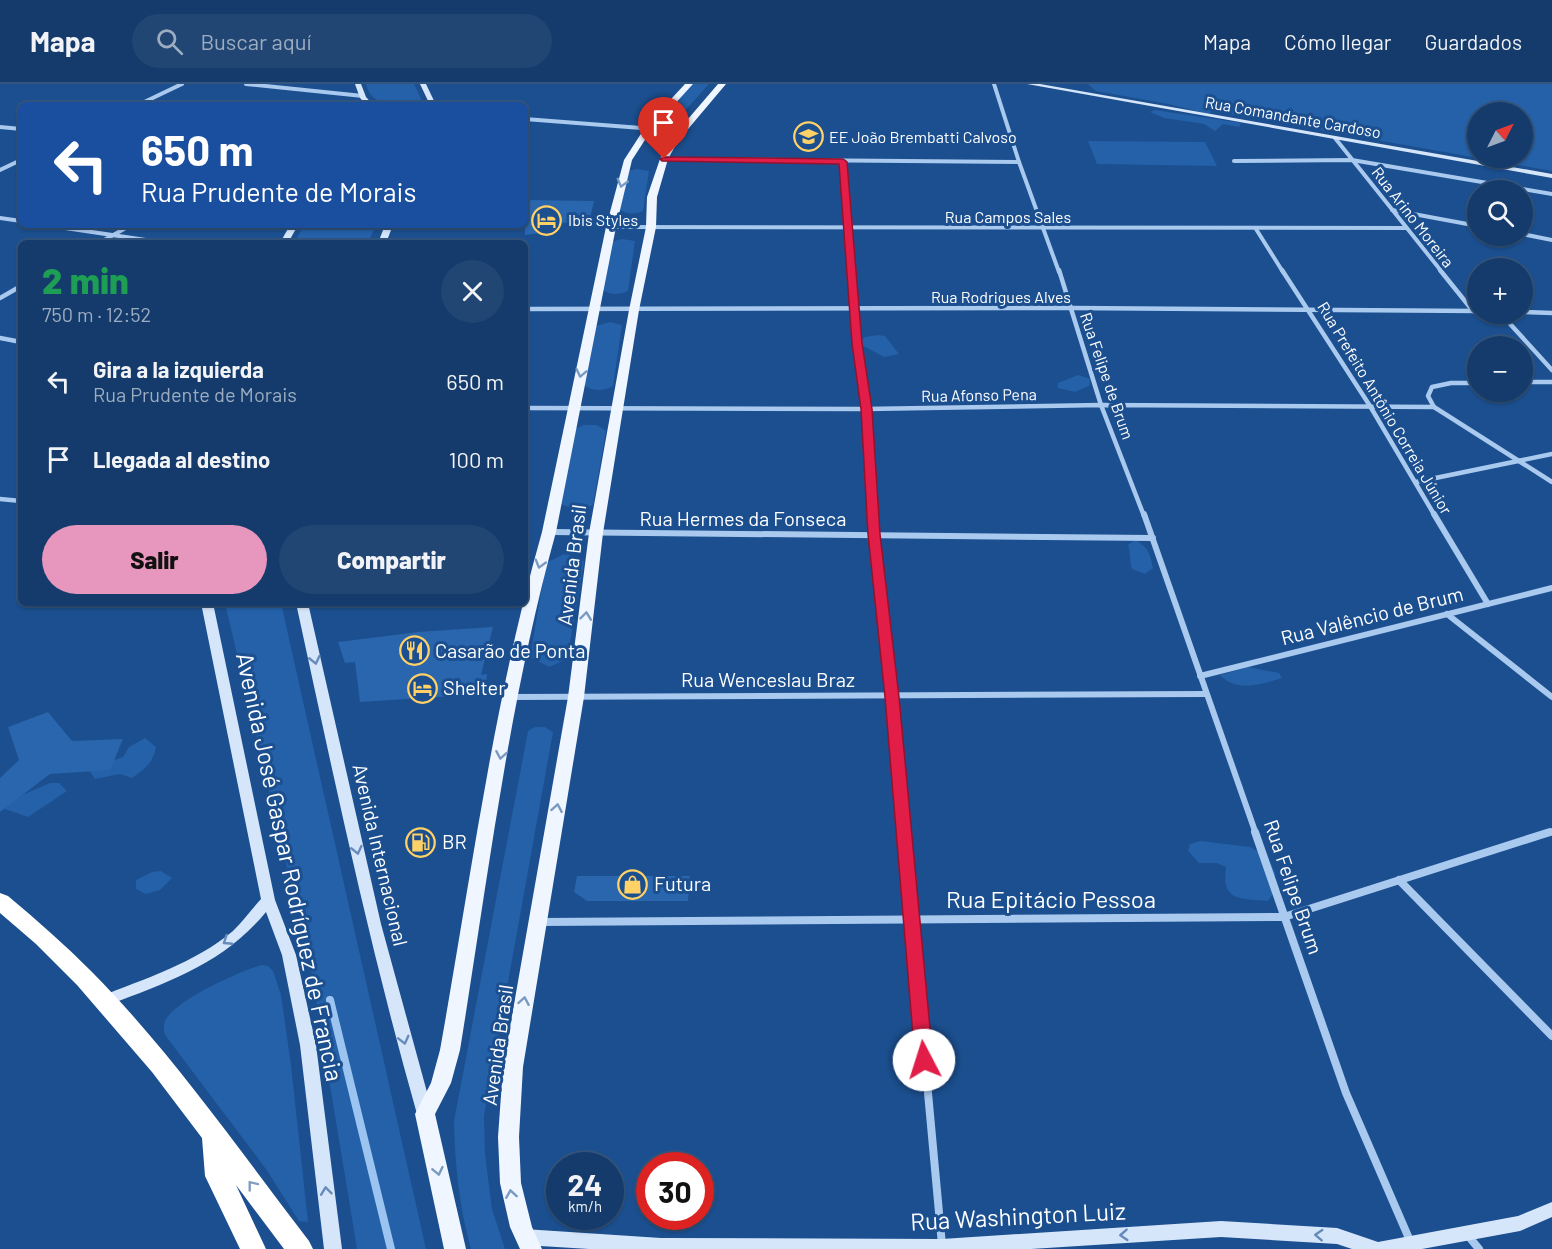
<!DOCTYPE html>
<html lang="es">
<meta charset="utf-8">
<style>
body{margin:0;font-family:Barlow,sans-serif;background:#214673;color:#f1f3f6;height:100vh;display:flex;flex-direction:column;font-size:22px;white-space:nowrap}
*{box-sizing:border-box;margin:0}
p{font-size:20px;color:#9dadc1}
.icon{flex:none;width:33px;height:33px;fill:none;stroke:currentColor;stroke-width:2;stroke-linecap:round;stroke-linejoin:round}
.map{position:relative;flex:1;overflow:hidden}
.details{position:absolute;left:18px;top:156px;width:510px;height:366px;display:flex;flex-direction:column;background:#143b6b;border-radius:9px;box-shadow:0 2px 4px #0004,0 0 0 2px #33557e}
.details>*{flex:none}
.top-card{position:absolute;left:18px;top:18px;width:510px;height:126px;border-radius:9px;box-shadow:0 2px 4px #0004,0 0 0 2px #33557e;background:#1a4fa0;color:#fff;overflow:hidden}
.needle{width:39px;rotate:48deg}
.buttons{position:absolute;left:1467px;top:18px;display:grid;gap:12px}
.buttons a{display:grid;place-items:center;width:66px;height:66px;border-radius:50%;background:#143b6b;box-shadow:0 2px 4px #0004,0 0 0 2px #33557e;font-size:30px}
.speed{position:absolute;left:546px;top:1068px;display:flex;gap:12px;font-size:30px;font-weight:700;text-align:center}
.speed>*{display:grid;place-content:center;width:78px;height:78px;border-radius:50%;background:#143b6b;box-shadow:0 2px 4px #0004,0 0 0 2px #33557e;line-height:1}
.speed small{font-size:15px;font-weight:400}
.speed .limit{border:9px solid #d22;background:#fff;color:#111}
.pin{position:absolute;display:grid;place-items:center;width:51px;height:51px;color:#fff;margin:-62px -26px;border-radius:50% 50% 50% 0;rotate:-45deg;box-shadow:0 0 6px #0007}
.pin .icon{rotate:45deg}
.me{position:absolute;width:66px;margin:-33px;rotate:355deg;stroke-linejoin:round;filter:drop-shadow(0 0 4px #0008)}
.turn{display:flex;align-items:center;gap:21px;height:126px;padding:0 24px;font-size:27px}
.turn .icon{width:78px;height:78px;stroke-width:2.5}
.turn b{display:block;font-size:42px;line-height:51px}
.round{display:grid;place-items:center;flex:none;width:63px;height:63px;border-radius:32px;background:#214673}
.head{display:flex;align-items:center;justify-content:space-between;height:102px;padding:0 24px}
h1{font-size:36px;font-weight:800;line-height:45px;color:#1e9e55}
.action{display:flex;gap:12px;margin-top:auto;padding:12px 24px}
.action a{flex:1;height:69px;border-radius:36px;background:#e797bd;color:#111;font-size:24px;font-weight:800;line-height:69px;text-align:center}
.action a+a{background:#214673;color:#f1f3f6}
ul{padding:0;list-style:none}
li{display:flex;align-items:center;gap:18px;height:78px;padding:0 24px}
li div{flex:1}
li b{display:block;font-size:22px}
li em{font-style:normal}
header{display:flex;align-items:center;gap:36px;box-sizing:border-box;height:84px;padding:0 30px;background:#143b6b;border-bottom:2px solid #33557e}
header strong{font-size:28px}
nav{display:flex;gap:33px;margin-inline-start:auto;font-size:21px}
.search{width:420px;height:54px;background:#214673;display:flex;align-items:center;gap:15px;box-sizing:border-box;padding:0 21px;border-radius:33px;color:#9dadc1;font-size:22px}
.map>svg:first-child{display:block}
</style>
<header>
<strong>Mapa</strong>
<div class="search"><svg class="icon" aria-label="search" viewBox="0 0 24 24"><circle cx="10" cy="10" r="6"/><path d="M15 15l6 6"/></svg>Buscar aquí</div>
<nav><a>Mapa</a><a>Cómo llegar</a><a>Guardados</a></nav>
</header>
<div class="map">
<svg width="1552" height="1165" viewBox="0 0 1552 1165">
<rect width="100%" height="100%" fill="#1b4f8f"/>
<g fill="#2461a8" fill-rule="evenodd">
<path d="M366,0H414L424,21C402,21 373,27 366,0Z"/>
<polygon points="691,0 709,0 682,30 664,28"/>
<path d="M1088,0H1552V87L1213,27L1208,30L1169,20L1096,7ZM1478,28H1522V74H1478Z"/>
<polygon points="1155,26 1241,39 1239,43 1223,40 1215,47 1204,40 1164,34 1150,28"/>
<polygon points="1088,57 1205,58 1217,82 1097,80"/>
<path d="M637,85L649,87L643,127C636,130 627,131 620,126L628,87Z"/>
<polygon points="304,141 376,141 368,159 294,159"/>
<path d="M622,155L635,157L628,207C620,211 610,211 603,206L611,158Z"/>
<path d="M610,238L622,241L613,302C604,307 592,308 584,301L596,242Z"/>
<polygon points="878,251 885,252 899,270 884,273 858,259 865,253"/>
<polygon points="1078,291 1090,295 1089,302 1075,308 1058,304 1058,299"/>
<polygon points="584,341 597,341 606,347 593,421 578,427 561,420 575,345"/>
<path d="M1135,456C1148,463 1150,469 1153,484L1145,490L1132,485C1129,476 1131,470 1128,461Z"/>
<polygon points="564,470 582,474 584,478 567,575 549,583 530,573 546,479"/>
<polygon points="225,519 281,519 426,1165 357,1165 311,886"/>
<path d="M1248,583L1279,589L1282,594C1263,600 1236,609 1220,591Z"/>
<path d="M535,643H545L553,648L484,1032L485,1070L492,1125L505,1165H471C459,1123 455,1081 454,1037L528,647Z"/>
<path d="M145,654L156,663C153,679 145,685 132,694L120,690L95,695L88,685L123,673L129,663Z"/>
<polygon points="50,699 59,699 67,707 28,733 5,725 2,720"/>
<path d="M1200,757L1250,763L1267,772L1275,788L1276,805L1268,817C1239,815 1221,817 1226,783L1217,779H1199L1188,767L1190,760Z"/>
<polygon points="161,787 172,794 160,806 146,810 136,805 136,796 152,788"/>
<path d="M262,881L268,882L273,887L281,911L291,981L308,1138L299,1137L266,1085L165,951C164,946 163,942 165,937C173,917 240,887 262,881Z"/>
</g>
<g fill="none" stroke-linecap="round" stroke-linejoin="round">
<polyline stroke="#9cc4f0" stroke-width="8" points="330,916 391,1165"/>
</g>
<g fill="#2a66ad">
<polygon points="525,116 594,117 590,134 569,134 568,139 554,138 552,146 548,148 525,151"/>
<polygon points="493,543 481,591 487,590 485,610 360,618 355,578 345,579 338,558 418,548"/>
<polygon points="48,628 72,657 123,655 110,686 50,690 0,728 0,694 19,676 8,643"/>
<polygon points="577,792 690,792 688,817 587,817 574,808"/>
</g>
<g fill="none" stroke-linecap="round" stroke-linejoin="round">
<g stroke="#a9c9ee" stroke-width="4">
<polyline points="246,0 363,12"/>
<polyline points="994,0 1019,78 1059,188"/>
<polyline points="138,21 182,0"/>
<polyline points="525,35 680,47"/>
<polyline points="0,43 21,45"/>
<polyline points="1335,54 1442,188"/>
<polyline points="664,75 1019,78"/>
<polyline points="1234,77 1352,76 1552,110"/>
<polyline points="843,78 851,188"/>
<polyline points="0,86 21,76"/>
<polyline points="1392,126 1478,142"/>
<polyline points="0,134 21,137"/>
<polyline points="45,141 166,159"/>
<polyline points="611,143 1406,144"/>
<polyline points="1256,145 1283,188"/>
<polyline points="1522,150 1552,156"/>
<polyline points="99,159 131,141"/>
</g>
<g stroke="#a9c9ee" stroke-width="4.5">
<polyline points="851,186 857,259 866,325 873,432"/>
<polyline points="1059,186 1101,321 1144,432"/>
<polyline points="1282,186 1370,322 1435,432"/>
<polyline points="1440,186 1473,227"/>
<polyline points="0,214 21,202"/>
<polyline points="525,225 1071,224 1478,227"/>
<polyline points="1522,228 1552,229"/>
<polyline points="1501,230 1552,286"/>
<polyline points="0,254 21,258"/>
<polyline points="1522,298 1552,298"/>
<polyline points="1434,323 1428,312 1432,303 1451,299 1478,299"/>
<polyline points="525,324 866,325 1101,321 1434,323 1552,398"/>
<polyline points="1416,398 1552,370"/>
<polyline points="0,415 21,417"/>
</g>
<g stroke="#a9c9ee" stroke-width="6">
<polyline points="873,430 904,750"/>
<polyline points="1144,430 1256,750"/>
<polyline points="1434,430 1488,520"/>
<polyline points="550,448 1153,454"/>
<polyline points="1447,530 1552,613"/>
<polyline points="1200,592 1552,504"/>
<polyline points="511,613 1206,610"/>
<polyline points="1546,750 1552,748"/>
</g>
<g stroke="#a9c9ee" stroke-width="8">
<polyline points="904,748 942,1161"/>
<polyline points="1255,748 1346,1009 1411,1159"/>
<polyline points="1399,796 1552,952"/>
<polyline points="542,838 1284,833 1550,748"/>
<polyline points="1466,1149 1479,1165"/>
</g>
<g fill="#d6e6fa" fill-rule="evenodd">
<polygon points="355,0 361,0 366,13 373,21 346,21 349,19 365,19 360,14"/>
<polygon points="420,0 426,0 436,21 430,21"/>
<polygon points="1027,0 1040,0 1552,90 1552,94"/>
<polygon points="290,141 298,141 288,159 280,159"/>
<polygon points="385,141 393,141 386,159 378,159"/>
<path d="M201,519H213L275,816L296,871L316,961L342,1165H324L300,961L282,871L266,828C223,880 170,897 109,921L104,923L99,921L96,917L99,913C144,895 195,879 233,847C243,837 251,826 261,815Z"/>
<path d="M296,519H308L381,840L433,1030L431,1035L425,1037L419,1035L417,1030C369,861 333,690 296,519Z"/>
<polygon points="1552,1118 1552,1133 1520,1147 1422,1165 1352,1165 1337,1160 1221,1153 1031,1165 589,1165 524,1161 518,1158 515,1153 518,1148 524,1145 661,1154 942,1155 1221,1137 1337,1144 1378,1158 1518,1132"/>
</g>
<g fill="#f0f6ff" fill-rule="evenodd">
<path d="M685,0H693L652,45L632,76L616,143L556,448C509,617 488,793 460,966L451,999L435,1030L466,1165H444L415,1030L431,999L440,966C471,793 494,615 542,448L606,143L624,76L646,42Z"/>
<polygon points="718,0 726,0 678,57 668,75 657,113 656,143 639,226 603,449 584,613 523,983 519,1053 521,1099 532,1143 542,1165 520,1165 510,1143 500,1099 498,1053 503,983 568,613 589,449 629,226 646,143 647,113 660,75 670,56"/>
</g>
<path fill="#fff" fill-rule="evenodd" d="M0,809L8,812C37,836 65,861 92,888C173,970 239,1066 309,1157L313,1165H284L236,1101L266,1165H240L205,1092L202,1054L152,988L77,901L36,860L0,829Z"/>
</g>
<defs><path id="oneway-chevron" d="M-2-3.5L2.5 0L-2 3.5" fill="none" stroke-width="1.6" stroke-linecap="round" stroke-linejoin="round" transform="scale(1.5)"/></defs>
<g stroke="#7b9ac1">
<use href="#oneway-chevron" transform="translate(622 99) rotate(105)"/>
<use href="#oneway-chevron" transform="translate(581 289) rotate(102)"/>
<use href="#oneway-chevron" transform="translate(540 480) rotate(106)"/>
<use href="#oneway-chevron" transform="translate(586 532) rotate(-83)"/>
<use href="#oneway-chevron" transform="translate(501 671) rotate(100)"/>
<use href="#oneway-chevron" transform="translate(557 724) rotate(-80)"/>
<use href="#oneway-chevron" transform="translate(524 917) rotate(-80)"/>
<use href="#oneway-chevron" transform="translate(438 1087) rotate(78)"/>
<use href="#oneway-chevron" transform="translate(511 1110) rotate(-99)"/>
</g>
<g stroke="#668bba">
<use href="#oneway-chevron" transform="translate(315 576) rotate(77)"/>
<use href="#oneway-chevron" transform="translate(357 766) rotate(77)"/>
<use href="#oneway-chevron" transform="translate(227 857) rotate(147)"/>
<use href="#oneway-chevron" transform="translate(404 956) rotate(76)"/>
<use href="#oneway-chevron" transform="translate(326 1107) rotate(-97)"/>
<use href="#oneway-chevron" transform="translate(1124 1151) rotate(176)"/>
<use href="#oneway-chevron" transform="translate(1319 1151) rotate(-177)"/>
</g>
<use stroke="#829ec1" href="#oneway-chevron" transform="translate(252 1101) rotate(-128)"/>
<polygon fill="#e11d48" stroke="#92132f" stroke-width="1.5" points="664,73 843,75 847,78 862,259 872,325 880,450 899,613 933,976 931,982 924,984 918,982 915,976 885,613 868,450 861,325 852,259 839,80 662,77 660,75"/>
<defs>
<symbol id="school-ring" viewBox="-11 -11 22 22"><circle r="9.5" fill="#1b4f8f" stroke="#ffd166" stroke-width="1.5"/><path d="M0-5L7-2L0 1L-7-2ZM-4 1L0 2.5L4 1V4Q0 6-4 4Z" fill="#ffd166"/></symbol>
<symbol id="hotel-ring" viewBox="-11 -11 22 22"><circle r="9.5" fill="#1b4f8f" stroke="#ffd166" stroke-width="1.5"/><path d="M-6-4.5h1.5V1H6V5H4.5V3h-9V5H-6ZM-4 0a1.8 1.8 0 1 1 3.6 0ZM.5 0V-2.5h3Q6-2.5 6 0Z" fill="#ffd166"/></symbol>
<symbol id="restaurant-ring" viewBox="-11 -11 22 22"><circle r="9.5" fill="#1b4f8f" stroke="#ffd166" stroke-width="1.5"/><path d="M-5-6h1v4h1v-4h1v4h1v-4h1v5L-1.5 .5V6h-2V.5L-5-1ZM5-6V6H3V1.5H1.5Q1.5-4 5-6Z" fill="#ffd166"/></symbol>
<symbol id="fuel-ring" viewBox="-11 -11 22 22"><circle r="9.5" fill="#1b4f8f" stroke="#ffd166" stroke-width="1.5"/><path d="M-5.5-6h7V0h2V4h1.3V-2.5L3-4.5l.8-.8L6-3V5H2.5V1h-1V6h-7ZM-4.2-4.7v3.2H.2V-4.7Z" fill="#ffd166"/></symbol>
<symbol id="shop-ring" viewBox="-11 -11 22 22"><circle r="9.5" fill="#1b4f8f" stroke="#ffd166" stroke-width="1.5"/><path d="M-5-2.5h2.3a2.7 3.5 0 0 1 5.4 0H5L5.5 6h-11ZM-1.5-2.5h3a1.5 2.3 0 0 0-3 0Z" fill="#ffd166"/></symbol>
</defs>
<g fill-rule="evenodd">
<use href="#school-ring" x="792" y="36" width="33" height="33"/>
<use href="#hotel-ring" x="530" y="120" width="33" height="33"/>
<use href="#restaurant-ring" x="398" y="550" width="33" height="33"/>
<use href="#hotel-ring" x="406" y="588" width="33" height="33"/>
<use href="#fuel-ring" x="404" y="742" width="33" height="33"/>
<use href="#shop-ring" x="616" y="784" width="33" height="33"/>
</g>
<g text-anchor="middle" stroke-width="6" stroke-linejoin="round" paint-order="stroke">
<g font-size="16" fill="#fff" stroke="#1b4f8f">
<text transform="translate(1293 33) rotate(10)" y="6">Rua Comandante Cardoso</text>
<text x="1008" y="139">Rua Campos Sales</text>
<text transform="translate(1413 133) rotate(52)" y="6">Rua Arino Moreira</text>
<text x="1001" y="219">Rua Rodrigues Alves</text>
<text transform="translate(1107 292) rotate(71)" y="6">Rua Felipe de Brum</text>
<text transform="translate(979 311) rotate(-1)" y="6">Rua Afonso Pena</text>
<text transform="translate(1385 324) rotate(59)" y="6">Rua Prefeito Antônio Correia Júnior</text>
</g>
<g font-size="16" fill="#fff" stroke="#1b4f8f" text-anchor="start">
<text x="829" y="59">EE João Brembatti Calvoso</text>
<text x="568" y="142">Ibis Styles</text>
</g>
<g font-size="20" fill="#fff" stroke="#1b4f8f">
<text x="743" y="442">Rua Hermes da Fonseca</text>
<text transform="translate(572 481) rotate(-83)" y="7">Avenida Brasil</text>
<text transform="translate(1372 532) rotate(-14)" y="7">Rua Valêncio de Brum</text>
<text x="768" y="603">Rua Wenceslau Braz</text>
<text transform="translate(380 771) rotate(77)" y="7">Avenida Internacional</text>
<text transform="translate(1293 803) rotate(71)" y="7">Rua Felipe Brum</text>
<text transform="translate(498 961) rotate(-82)" y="7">Avenida Brasil</text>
</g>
<g font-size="20" fill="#fff" stroke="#1b4f8f" text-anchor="start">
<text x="435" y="574">Casarão de Ponta</text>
<text x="443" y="611">Shelter</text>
<text x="442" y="765">BR</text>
<text x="654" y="807">Futura</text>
</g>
<g font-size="24" fill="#fff" stroke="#1b4f8f">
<text transform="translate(289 783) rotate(78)" y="8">Avenida José Gaspar Rodríguez de Francia</text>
<text x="1051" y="824">Rua Epitácio Pessoa</text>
<text transform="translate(1018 1133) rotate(-3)" y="8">Rua Washington Luiz</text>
</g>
</g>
</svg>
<div class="buttons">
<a><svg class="needle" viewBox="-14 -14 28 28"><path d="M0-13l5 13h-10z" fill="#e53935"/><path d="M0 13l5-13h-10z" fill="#9dadc1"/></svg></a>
<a><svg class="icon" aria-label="search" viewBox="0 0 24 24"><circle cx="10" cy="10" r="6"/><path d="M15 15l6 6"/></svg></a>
<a>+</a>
<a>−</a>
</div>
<div class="speed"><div>24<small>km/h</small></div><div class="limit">30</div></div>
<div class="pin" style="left:664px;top:75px;background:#d93025"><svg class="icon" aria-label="arrive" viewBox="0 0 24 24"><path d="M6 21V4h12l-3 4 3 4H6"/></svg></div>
<svg class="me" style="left:924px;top:976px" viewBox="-20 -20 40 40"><circle r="19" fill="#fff"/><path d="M0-13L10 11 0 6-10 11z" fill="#e11d48"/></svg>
<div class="top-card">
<div class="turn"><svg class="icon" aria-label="left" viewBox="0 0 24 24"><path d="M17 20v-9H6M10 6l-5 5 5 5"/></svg><div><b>650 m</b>Rua Prudente de Morais</div></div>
</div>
<section class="details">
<div class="head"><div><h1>2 min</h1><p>750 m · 12:52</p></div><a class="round"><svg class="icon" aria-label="close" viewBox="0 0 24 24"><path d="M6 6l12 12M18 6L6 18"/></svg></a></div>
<ul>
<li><svg class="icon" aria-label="left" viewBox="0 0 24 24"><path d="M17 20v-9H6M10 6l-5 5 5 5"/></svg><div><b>Gira a la izquierda</b><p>Rua Prudente de Morais</p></div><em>650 m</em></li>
<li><svg class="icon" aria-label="arrive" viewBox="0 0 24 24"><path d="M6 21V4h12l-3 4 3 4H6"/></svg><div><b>Llegada al destino</b></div><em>100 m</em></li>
</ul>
<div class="action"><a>Salir</a><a>Compartir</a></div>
</section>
</div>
